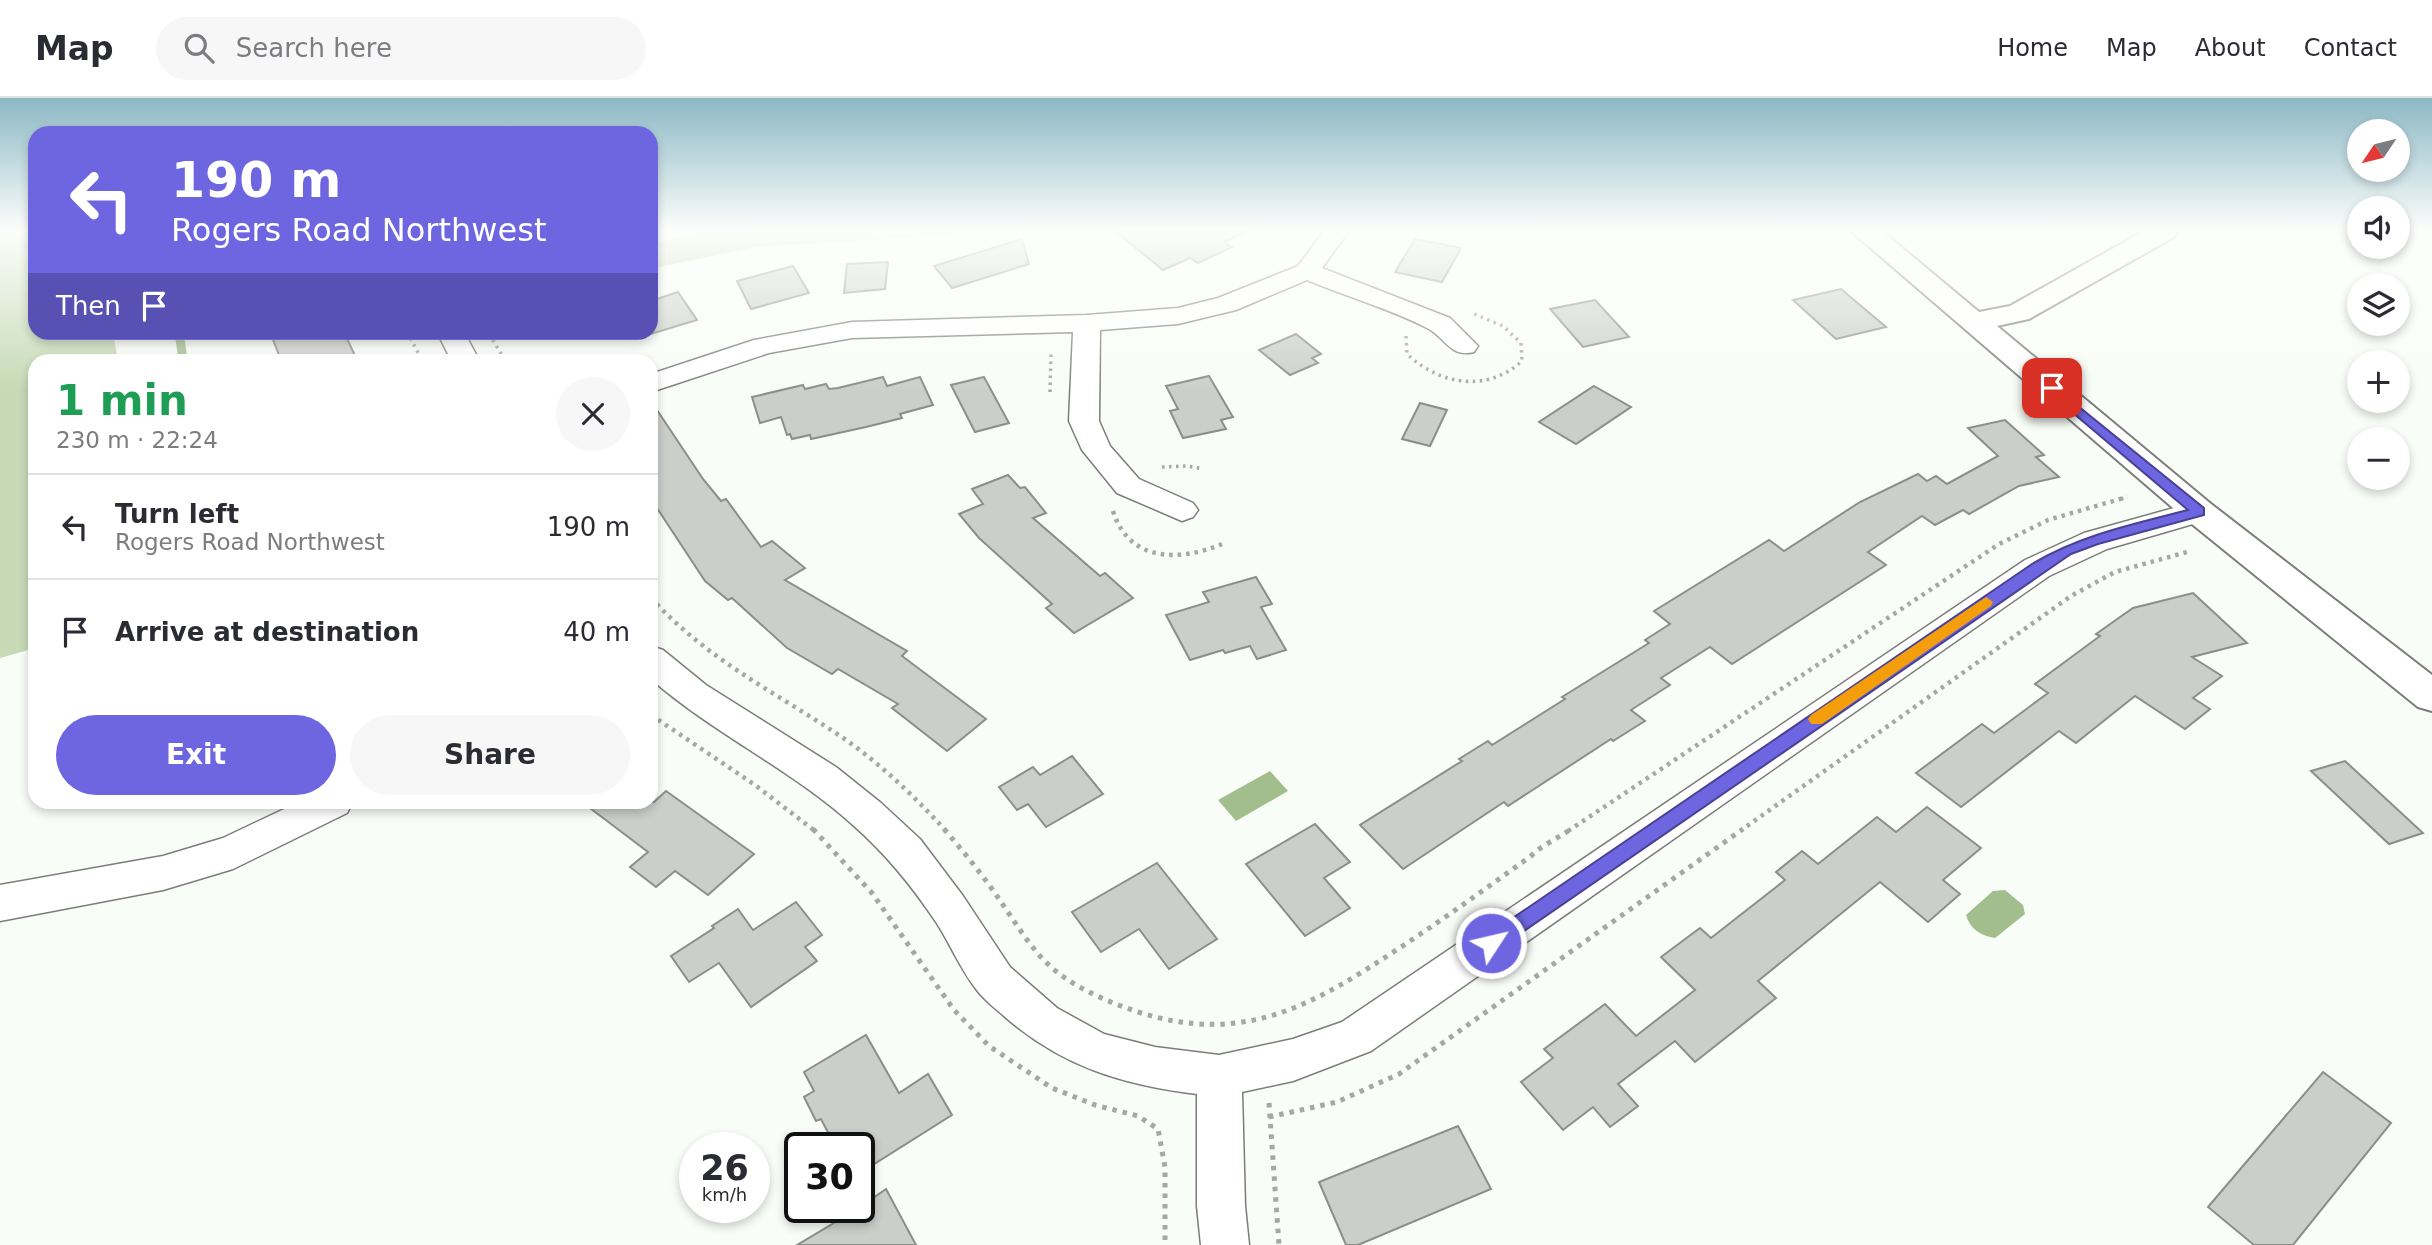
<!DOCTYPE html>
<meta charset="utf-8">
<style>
body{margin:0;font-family:"DejaVu Sans",sans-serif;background:#f7f7f7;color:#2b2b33;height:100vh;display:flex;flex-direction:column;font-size:26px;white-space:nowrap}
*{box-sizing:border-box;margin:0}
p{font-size:23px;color:#7c7c81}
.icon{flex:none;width:38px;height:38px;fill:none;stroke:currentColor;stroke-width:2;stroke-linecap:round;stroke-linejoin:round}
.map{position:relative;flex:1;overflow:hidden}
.side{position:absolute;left:28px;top:256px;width:630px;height:455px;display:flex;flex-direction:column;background:#fff;border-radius:21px;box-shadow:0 4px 10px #0003}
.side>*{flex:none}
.guide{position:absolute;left:28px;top:28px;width:630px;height:214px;border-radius:21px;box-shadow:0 4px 10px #0003;background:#6e66e1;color:#fff;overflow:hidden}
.needle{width:46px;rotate:235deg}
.tools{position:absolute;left:2347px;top:21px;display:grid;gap:14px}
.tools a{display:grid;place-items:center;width:63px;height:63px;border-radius:50%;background:#fff;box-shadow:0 4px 10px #0003;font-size:35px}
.speed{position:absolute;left:679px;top:1034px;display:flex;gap:14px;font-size:35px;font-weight:700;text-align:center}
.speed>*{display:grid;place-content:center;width:91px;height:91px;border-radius:50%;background:#fff;box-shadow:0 4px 10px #0003;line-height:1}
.speed small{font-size:18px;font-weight:400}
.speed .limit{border:4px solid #111;border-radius:10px;background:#fff;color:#111}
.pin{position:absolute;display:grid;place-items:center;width:60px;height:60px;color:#fff;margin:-30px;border-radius:14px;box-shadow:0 4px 10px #0006}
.me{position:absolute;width:77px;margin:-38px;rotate:55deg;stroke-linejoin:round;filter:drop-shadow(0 0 5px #0008)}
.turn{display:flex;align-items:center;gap:24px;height:147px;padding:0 28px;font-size:32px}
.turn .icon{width:91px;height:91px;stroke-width:2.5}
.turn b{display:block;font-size:49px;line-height:60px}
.then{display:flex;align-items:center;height:66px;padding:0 28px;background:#0003;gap:14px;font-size:26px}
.round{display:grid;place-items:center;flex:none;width:74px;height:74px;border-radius:37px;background:#f7f7f7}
.headline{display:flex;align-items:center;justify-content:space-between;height:119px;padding:0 28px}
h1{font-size:42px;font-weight:800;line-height:52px;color:#1e9e55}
.cta{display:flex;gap:14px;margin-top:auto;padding:14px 28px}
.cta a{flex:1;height:80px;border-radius:42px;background:#6e66e1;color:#fff;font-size:28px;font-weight:800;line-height:80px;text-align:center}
.cta a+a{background:#f7f7f7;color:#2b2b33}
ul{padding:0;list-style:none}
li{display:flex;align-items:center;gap:21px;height:105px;padding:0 28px;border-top:2px solid #e1e1e2}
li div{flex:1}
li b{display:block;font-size:26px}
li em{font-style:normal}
header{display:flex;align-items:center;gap:42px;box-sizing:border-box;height:98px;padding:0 35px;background:#fff;border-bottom:2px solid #e1e1e2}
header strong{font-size:33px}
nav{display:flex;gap:38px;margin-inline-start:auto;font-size:24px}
.search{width:490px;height:63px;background:#f7f7f7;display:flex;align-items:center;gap:18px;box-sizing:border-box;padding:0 24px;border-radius:38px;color:#7c7c81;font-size:26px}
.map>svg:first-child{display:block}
</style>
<header>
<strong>Map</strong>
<div class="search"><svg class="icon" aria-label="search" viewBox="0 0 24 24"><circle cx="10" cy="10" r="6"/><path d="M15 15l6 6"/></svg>Search here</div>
<nav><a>Home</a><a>Map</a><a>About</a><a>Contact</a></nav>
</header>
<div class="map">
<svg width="2432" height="1147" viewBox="0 0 2432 1147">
<rect width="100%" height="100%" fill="#f9fdf7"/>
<g fill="#c5dab5">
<polygon points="0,133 35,133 35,234 113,235 118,262 35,262 35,550 0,560"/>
<polygon points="702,133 1018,133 755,149 651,171 651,146"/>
</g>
<g fill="#a2be8d">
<polygon points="1270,673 1288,693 1236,723 1218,702"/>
<path d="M2005,792L2023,807L2025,816L1995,840C1981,838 1970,831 1966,817L1993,793Z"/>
</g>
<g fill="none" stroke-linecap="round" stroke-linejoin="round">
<polyline stroke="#a2be8d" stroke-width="9" points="179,234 183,262"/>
</g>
<g fill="#cbcec9" stroke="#8b8f89" stroke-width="2">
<polygon points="1115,133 1248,133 1224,144 1232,149 1198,165 1190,160 1163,172"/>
<polygon points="1022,141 1029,166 952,190 934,168"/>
<polygon points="1415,141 1461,150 1442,184 1395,174"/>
<polygon points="888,164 885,191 844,195 847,166"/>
<polygon points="793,168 809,195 751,211 737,183"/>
<polygon points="1841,191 1886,229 1836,241 1793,202"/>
<polygon points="678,194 697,222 651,236 651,203"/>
<polygon points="1595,202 1629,239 1583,249 1550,211"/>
<polygon points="270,234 344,234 357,262 281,262"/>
<polygon points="1296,236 1321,256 1312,260 1318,265 1290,277 1259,252"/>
<polygon points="1209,278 1233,319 1221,322 1226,331 1183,340 1170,313 1178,311 1166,288"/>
<polygon points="883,279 887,288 920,279 933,307 900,316 902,320 866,329 811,341 810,337 792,341 790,336 787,337 781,319 760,325 752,299 803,287 805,291 826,286 829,291 838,290"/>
<polygon points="984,279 1009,325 975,334 951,287"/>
<polygon points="1594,288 1631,309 1576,346 1539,324"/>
<polygon points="651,303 703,381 721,403 726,401 761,449 772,443 805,470 785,482 907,553 902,558 986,621 947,653 892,610 898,606 838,571 832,576 787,550 732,500 728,502 705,483 651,401"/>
<polygon points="1420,305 1447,312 1430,348 1402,341"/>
<polygon points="2005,322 2044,357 2036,359 2059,379 2019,388 1969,416 1963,412 1935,427 1922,418 1868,454 1886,467 1732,566 1710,549 1661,580 1670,587 1631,612 1645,623 1613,643 1611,641 1508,708 1504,704 1403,771 1360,727 1462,663 1459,661 1488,643 1492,647 1565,601 1562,599 1649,545 1645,542 1670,526 1654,513 1769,442 1784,453 1860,404 1918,376 1927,383 1936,378 1947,386 1998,358 1968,330"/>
<polygon points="1008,377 1020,390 1025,389 1046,415 1033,420 1100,478 1105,475 1133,500 1074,535 1046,510 1052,506 979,440 959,416 983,406 972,391"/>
<polygon points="1256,479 1272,506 1261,509 1286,552 1257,561 1250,548 1225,555 1223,552 1190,562 1166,517 1209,504 1203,494"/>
<polygon points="2193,495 2247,545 2192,559 2222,578 2193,600 2210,611 2185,631 2135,598 2076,645 2059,633 1961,709 1916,675 1982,626 1994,635 2048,595 2035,586 2100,538 2096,536 2133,510"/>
<polygon points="1072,658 1103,696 1046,729 1028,706 1017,712 999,689 1033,669 1040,677"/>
<polygon points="2345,663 2423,735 2389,746 2311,673"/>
<polygon points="666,693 754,756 708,797 675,773 656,789 630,769 648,754 582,704 654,704"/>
<polygon points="1927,709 1981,750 1943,782 1960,796 1928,824 1880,784 1758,883 1776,900 1695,964 1675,943 1618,986 1638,1008 1610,1029 1593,1009 1563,1032 1521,984 1553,960 1544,951 1605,906 1636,938 1695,892 1661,859 1700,830 1711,840 1785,782 1776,774 1802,753 1818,766 1877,719 1896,734"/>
<polygon points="1315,726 1350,764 1324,780 1350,810 1305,838 1246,766"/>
<polygon points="1157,765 1217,841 1169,871 1139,831 1101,854 1072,814"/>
<polygon points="796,804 822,837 805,849 817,863 751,909 719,865 689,884 671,858 714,830 712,828 738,811 753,832"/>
<polygon points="866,937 899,995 928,976 952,1017 871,1068 861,1050 836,1050 821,1021 816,1023 804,999 814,993 804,974"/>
<polygon points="2323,974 2391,1025 2293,1147 2254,1147 2208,1109"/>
<polygon points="1458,1028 1491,1091 1358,1147 1346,1147 1319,1084"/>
<polygon points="886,1091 916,1147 797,1147 859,1110"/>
</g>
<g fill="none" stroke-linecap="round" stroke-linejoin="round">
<defs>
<g id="minor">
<path d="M1324,133H1349L1322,170L1450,220L1478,248L1474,254C1451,260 1446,241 1429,231C1393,212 1345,198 1307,182L1236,212L1178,226L1100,232L1099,323L1110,348L1139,381L1193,405L1198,412L1193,419L1182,423L1117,395L1082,352L1069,323L1073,234L852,240L769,255L651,294V276L754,242L852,224L1087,217L1178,210L1218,200L1298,168Z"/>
<polygon points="437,234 464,234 479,262 451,262"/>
<path d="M2199,403L2210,407L2215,414L2210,421L2107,451L2049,478L1371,953L1293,983L1242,994L1245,1108L1249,1147H1201L1197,1108V996C1122,987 1061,968 1004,918C996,911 987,904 980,896C962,875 951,847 936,824C912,788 885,755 853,727C791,671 714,636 651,581V548L663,552L706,587L836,669L881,705L920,741L963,798L1010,869L1057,910L1104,936L1155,949L1219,957L1293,941L1342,924L2025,462L2084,435Z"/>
<polygon points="299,704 353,704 347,715 233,771 163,792 0,823 0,787 163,758 223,740"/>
</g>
<polygon id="tertiary" points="1851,133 1882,133 1979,214 2010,208 2144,133 2178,133 2174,139 2029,221 1997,228 2211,406 2432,577 2432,613 2418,609 2187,422"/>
</defs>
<use href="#minor" stroke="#7b7e78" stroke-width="3"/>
<use href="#tertiary" stroke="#7b7e78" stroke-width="4"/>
<g stroke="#a5a8a3" stroke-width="3.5" stroke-dasharray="2.5 4.5" stroke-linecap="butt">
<polyline points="407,234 422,262"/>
<polyline points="489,236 505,262"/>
<path d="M1406,238L1407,256C1440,287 1487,295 1522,263L1521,245L1503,228L1472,215"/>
<polyline points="1050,294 1051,254"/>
<polyline points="1162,369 1187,368 1203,371"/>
<polyline points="2121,401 2127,399"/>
</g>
<g stroke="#a5a8a3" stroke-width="4.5" stroke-dasharray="3.5 5" stroke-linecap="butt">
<path d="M1113,413C1129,464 1179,464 1222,446"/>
<path d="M651,500C711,565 776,594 846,642C883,668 916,700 946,733"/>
<polyline points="651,617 755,687 815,733"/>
<polyline points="1568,733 1999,446 2048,422 2127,399"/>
<polyline points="1740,733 2071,498 2115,474 2187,454"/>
</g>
<g stroke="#a5a8a3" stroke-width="5" stroke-dasharray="4.5 6" stroke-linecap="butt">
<polyline points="813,731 872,795 954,912 989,948 1052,990 1095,1007 1138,1018 1158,1031 1165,1069 1165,1147"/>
<path d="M944,731C963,753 981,775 997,798C1014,822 1029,849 1051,869C1075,890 1106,903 1135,913C1244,949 1313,907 1401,849C1445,820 1488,789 1531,758C1542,747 1557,741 1571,731"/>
<polyline points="1269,1005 1279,1147"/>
<polyline points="1269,1019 1337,1004 1399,976 1743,731"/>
</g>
<use href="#minor" fill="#fff" fill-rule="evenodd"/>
<use href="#tertiary" fill="#fff" fill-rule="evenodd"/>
</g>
<linearGradient id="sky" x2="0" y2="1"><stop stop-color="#8cb8c4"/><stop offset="0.45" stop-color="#fcfefb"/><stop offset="1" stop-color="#fcfefb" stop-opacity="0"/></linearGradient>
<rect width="2432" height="294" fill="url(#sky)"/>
<path fill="#6e66e1" stroke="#484292" stroke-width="2" d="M2052,287L2204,410V417L2098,446L2071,456L1498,851L1491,854L1485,851L1482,845L1485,839L2032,466C2080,437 2134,426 2188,412L2047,293V288Z"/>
<polygon fill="#f59e0b" points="1986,499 1993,504 1991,508 1822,626 1811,626 1808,621 1811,617"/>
</svg>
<div class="tools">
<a><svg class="needle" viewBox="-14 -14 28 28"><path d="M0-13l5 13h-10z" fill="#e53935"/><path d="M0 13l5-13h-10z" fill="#7c7c81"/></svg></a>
<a><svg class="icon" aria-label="sound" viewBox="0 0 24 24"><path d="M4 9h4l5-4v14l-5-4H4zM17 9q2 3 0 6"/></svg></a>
<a><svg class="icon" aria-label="layers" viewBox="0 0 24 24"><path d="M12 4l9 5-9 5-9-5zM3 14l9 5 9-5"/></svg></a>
<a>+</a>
<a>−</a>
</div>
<div class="speed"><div>26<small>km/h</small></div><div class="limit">30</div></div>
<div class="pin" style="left:2052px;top:290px;background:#d93025"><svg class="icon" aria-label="arrive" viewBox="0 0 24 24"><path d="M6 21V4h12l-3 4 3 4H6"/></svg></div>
<svg class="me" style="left:1491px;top:845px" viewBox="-20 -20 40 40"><circle r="17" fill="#6e66e1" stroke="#fff" stroke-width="3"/><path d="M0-11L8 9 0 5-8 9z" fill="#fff"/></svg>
<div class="guide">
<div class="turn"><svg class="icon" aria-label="left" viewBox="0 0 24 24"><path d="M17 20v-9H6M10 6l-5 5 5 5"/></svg><div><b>190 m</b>Rogers Road Northwest</div></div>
<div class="then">Then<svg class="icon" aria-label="arrive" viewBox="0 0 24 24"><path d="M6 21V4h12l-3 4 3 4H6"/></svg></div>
</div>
<section class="side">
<div class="headline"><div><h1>1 min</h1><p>230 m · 22:24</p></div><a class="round"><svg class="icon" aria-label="close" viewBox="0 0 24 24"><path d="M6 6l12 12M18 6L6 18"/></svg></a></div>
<ul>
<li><svg class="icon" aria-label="left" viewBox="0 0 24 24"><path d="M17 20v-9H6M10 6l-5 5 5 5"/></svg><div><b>Turn left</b><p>Rogers Road Northwest</p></div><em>190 m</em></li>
<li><svg class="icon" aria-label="arrive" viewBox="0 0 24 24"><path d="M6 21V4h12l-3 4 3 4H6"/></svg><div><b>Arrive at destination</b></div><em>40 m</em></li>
</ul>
<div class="cta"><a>Exit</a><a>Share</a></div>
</section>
</div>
